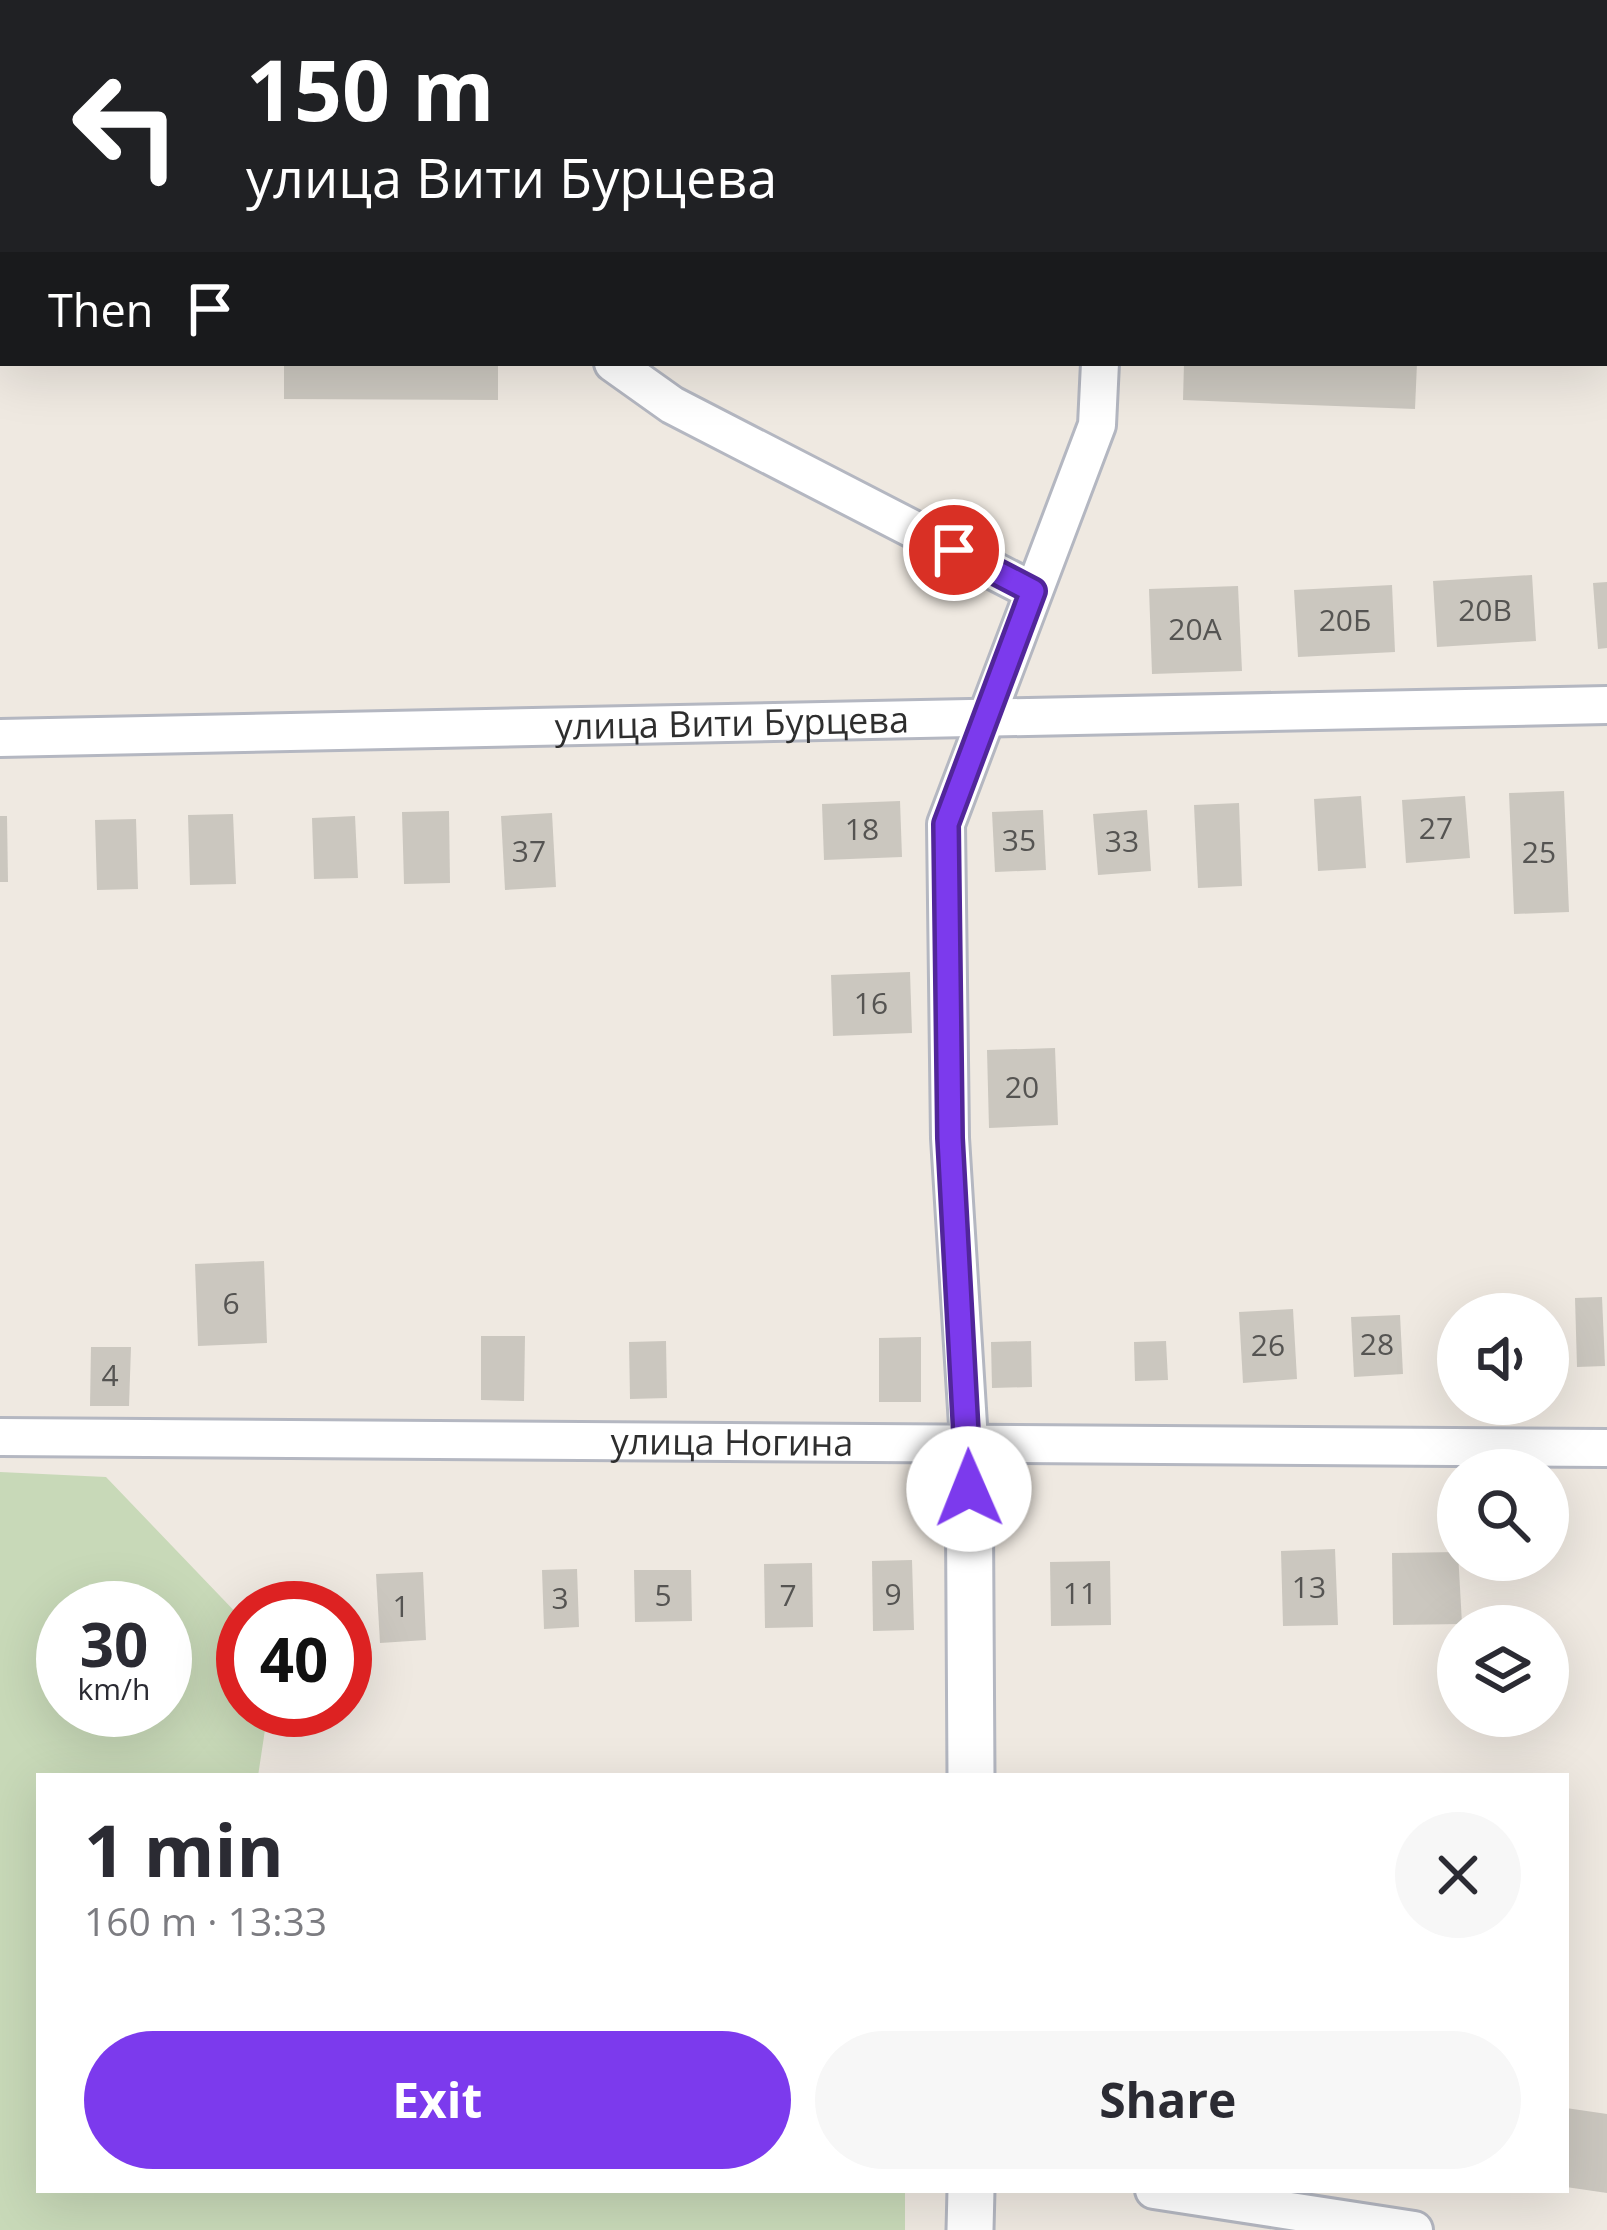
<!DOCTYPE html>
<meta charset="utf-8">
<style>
body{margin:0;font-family:"Open Sans",sans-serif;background:#f7f7f7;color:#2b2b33;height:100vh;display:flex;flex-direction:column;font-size:45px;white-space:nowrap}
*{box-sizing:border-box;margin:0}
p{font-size:39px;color:#7c7c81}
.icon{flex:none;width:66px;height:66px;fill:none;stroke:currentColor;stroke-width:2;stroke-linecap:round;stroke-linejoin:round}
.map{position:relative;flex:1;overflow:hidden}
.panel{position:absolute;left:36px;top:1773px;width:1533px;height:420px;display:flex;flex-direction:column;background:#fff;border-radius:0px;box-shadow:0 12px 48px #0002}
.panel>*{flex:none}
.hud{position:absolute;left:0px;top:0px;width:1608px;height:366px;box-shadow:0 12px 48px #0002;background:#202124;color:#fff;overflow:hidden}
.buttons{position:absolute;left:1437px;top:1293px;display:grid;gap:24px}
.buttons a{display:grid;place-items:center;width:132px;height:132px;border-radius:50%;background:#fff;box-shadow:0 12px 48px #0002;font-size:60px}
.speed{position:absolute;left:36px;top:1581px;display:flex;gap:24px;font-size:60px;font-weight:700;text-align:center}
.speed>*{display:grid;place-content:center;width:156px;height:156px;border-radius:50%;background:#fff;box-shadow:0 12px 48px #0002;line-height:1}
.speed small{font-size:30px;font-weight:400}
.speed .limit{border:18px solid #d22;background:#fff;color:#111}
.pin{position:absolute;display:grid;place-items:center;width:102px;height:102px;color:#fff;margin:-51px;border:6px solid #fff;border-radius:50%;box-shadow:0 3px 12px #0007}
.me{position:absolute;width:132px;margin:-66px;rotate:359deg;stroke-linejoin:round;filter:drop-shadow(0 0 9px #0008)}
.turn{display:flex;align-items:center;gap:42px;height:252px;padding:0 48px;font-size:54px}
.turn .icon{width:156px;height:156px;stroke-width:2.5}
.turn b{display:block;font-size:84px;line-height:102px}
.then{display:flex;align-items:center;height:114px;padding:0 48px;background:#0003;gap:24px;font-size:45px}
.round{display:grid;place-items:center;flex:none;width:126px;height:126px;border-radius:63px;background:#f7f7f7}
.headline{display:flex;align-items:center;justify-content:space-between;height:204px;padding:0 48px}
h1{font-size:72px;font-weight:700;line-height:90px}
.cta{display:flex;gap:24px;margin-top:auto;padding:24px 48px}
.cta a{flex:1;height:138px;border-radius:72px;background:#7c3aed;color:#fff;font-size:48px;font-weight:700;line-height:138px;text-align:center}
.cta a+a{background:#f7f7f7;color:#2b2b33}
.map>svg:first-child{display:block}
</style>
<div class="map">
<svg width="1607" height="2230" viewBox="0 0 1607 2230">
<rect width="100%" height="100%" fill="#efe9e1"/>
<path fill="#c8d9b8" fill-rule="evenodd" d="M0,1472L106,1477L243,1620V1710H268L258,1776H39V2190H905V2230H0ZM63,1608H165V1710H63Z"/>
<g fill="#cbc7bf">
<polygon points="284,363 498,363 498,400 284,399"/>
<polygon points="1184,363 1417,363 1415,409 1183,400"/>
<polygon points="1532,575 1536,641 1437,647 1433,581"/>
<polygon points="1607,582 1607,648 1598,649 1593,583"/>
<polygon points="1392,585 1395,652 1298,657 1294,590"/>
<polygon points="1238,586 1242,671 1152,674 1149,589"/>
<polygon points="1564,791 1569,912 1514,914 1509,793"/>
<polygon points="1361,796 1366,868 1318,871 1314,799"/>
<polygon points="1465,796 1470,858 1406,863 1402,800"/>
<polygon points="900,801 902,857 824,860 822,804"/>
<polygon points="1239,803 1242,886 1198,888 1194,805"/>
<polygon points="1043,810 1046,870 995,872 992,812"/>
<polygon points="1147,810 1151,871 1098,875 1093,814"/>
<polygon points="449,811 450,883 404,884 402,812"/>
<polygon points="552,813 556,887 505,890 501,816"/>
<polygon points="233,814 236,884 190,885 188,815"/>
<polygon points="0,816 7,816 8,882 0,882"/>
<polygon points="355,816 358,878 314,879 312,818"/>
<polygon points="136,819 138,889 97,890 95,820"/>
<polygon points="910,972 912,1033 833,1036 831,975"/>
<polygon points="1055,1048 1058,1125 989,1128 987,1050"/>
<polygon points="264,1261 267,1343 198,1346 195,1264"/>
<polygon points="1602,1297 1605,1366 1577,1367 1575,1298"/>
<polygon points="1293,1309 1297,1379 1243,1383 1239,1312"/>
<polygon points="1400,1315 1403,1374 1354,1377 1351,1317"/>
<polygon points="481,1336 525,1336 524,1401 481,1400"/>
<polygon points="921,1337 921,1402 879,1402 879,1338"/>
<polygon points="666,1341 667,1398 630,1399 629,1342"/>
<polygon points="1031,1341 1032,1387 992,1388 991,1342"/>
<polygon points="1166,1341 1168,1380 1135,1381 1134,1342"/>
<polygon points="91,1347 131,1347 129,1406 90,1406"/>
<polygon points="1335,1549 1338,1625 1283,1626 1281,1551"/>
<polygon points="1458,1552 1462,1624 1393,1625 1392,1553"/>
<polygon points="912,1560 914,1630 873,1631 872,1561"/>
<polygon points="1110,1561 1111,1625 1051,1626 1050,1562"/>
<polygon points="812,1563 813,1627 765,1628 764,1564"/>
<polygon points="577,1569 579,1627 544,1629 542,1570"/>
<polygon points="634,1570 691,1570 692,1621 635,1622"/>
<polygon points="423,1572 426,1640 380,1643 376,1574"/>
<polygon points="1566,2108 1607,2114 1607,2193 1566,2187"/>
</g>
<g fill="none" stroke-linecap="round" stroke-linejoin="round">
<defs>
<g id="minor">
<polyline points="1118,3 1118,0"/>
<polyline points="613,363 672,405 1033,591"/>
<path id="s1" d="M0,738L1607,705"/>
<path id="s2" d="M0,1437L1607,1448"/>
<polyline points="969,1441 950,1138 946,824 1097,425 1100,363"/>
<polyline points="1154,2190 1414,2230"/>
</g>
<g id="tertiary">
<polyline points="969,1441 971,1776"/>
<polyline points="970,2230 971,2190"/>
</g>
</defs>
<use href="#minor" stroke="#b4b7c1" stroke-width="42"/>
<use href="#tertiary" stroke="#b4b7c1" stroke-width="51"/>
<polyline stroke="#c9c9c9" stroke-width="8" stroke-dasharray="9 6" stroke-linecap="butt" points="620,0 620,3"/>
<use href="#minor" stroke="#fff" stroke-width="36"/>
<use href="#tertiary" stroke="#fff" stroke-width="45"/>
</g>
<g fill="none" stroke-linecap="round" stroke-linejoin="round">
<defs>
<polyline id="route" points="954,550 1033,591 946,824 950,1138 969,1489"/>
</defs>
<use href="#route" stroke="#51269a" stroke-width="30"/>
<use href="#route" stroke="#7c3aed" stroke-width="21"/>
</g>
<g text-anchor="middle" stroke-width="9" stroke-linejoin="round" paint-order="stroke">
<g font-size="30" fill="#555452">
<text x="1485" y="621">20В</text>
<text x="1345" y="631">20Б</text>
<text x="1195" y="640">20А</text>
<text x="1436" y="839">27</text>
<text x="862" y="840">18</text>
<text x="1019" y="851">35</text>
<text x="1122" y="852">33</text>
<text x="529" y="862">37</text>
<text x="1539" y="863">25</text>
<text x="871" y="1014">16</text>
<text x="1022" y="1098">20</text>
<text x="231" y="1314">6</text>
<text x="1377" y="1355">28</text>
<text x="1268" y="1356">26</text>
<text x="110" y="1386">4</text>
<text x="1309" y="1598">13</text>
<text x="1080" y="1604">11</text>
<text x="893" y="1605">9</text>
<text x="663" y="1606">5</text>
<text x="788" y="1606">7</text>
<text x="560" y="1609">3</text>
<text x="401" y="1617">1</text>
</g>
<g font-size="36" fill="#2e2e2e" stroke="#fff">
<text dy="13" stroke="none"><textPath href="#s1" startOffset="732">улица Вити Бурцева</textPath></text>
<text dy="13" stroke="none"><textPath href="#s2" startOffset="732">улица Ногина</textPath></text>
</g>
</g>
</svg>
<div class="buttons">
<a><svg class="icon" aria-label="sound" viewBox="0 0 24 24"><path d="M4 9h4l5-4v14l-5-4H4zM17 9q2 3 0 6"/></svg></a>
<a><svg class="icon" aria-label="search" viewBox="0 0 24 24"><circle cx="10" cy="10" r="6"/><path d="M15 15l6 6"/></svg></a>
<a><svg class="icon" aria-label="layers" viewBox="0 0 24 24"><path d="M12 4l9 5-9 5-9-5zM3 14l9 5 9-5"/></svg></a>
</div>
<div class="speed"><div>30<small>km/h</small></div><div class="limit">40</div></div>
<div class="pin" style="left:954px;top:550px;background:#d93025"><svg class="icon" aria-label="arrive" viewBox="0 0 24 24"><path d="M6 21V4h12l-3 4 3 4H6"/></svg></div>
<svg class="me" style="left:969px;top:1489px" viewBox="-20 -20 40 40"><circle r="19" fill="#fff"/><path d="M0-13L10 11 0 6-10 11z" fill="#7c3aed"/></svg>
<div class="hud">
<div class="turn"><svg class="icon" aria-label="left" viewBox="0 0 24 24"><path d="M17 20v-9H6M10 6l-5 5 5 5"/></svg><div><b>150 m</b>улица Вити Бурцева</div></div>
<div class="then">Then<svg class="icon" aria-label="arrive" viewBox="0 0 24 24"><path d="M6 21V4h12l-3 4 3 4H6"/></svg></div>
</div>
<section class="panel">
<div class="headline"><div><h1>1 min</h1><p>160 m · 13:33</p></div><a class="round"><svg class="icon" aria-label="close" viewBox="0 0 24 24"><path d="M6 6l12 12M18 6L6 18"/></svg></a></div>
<div class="cta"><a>Exit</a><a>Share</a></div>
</section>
</div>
